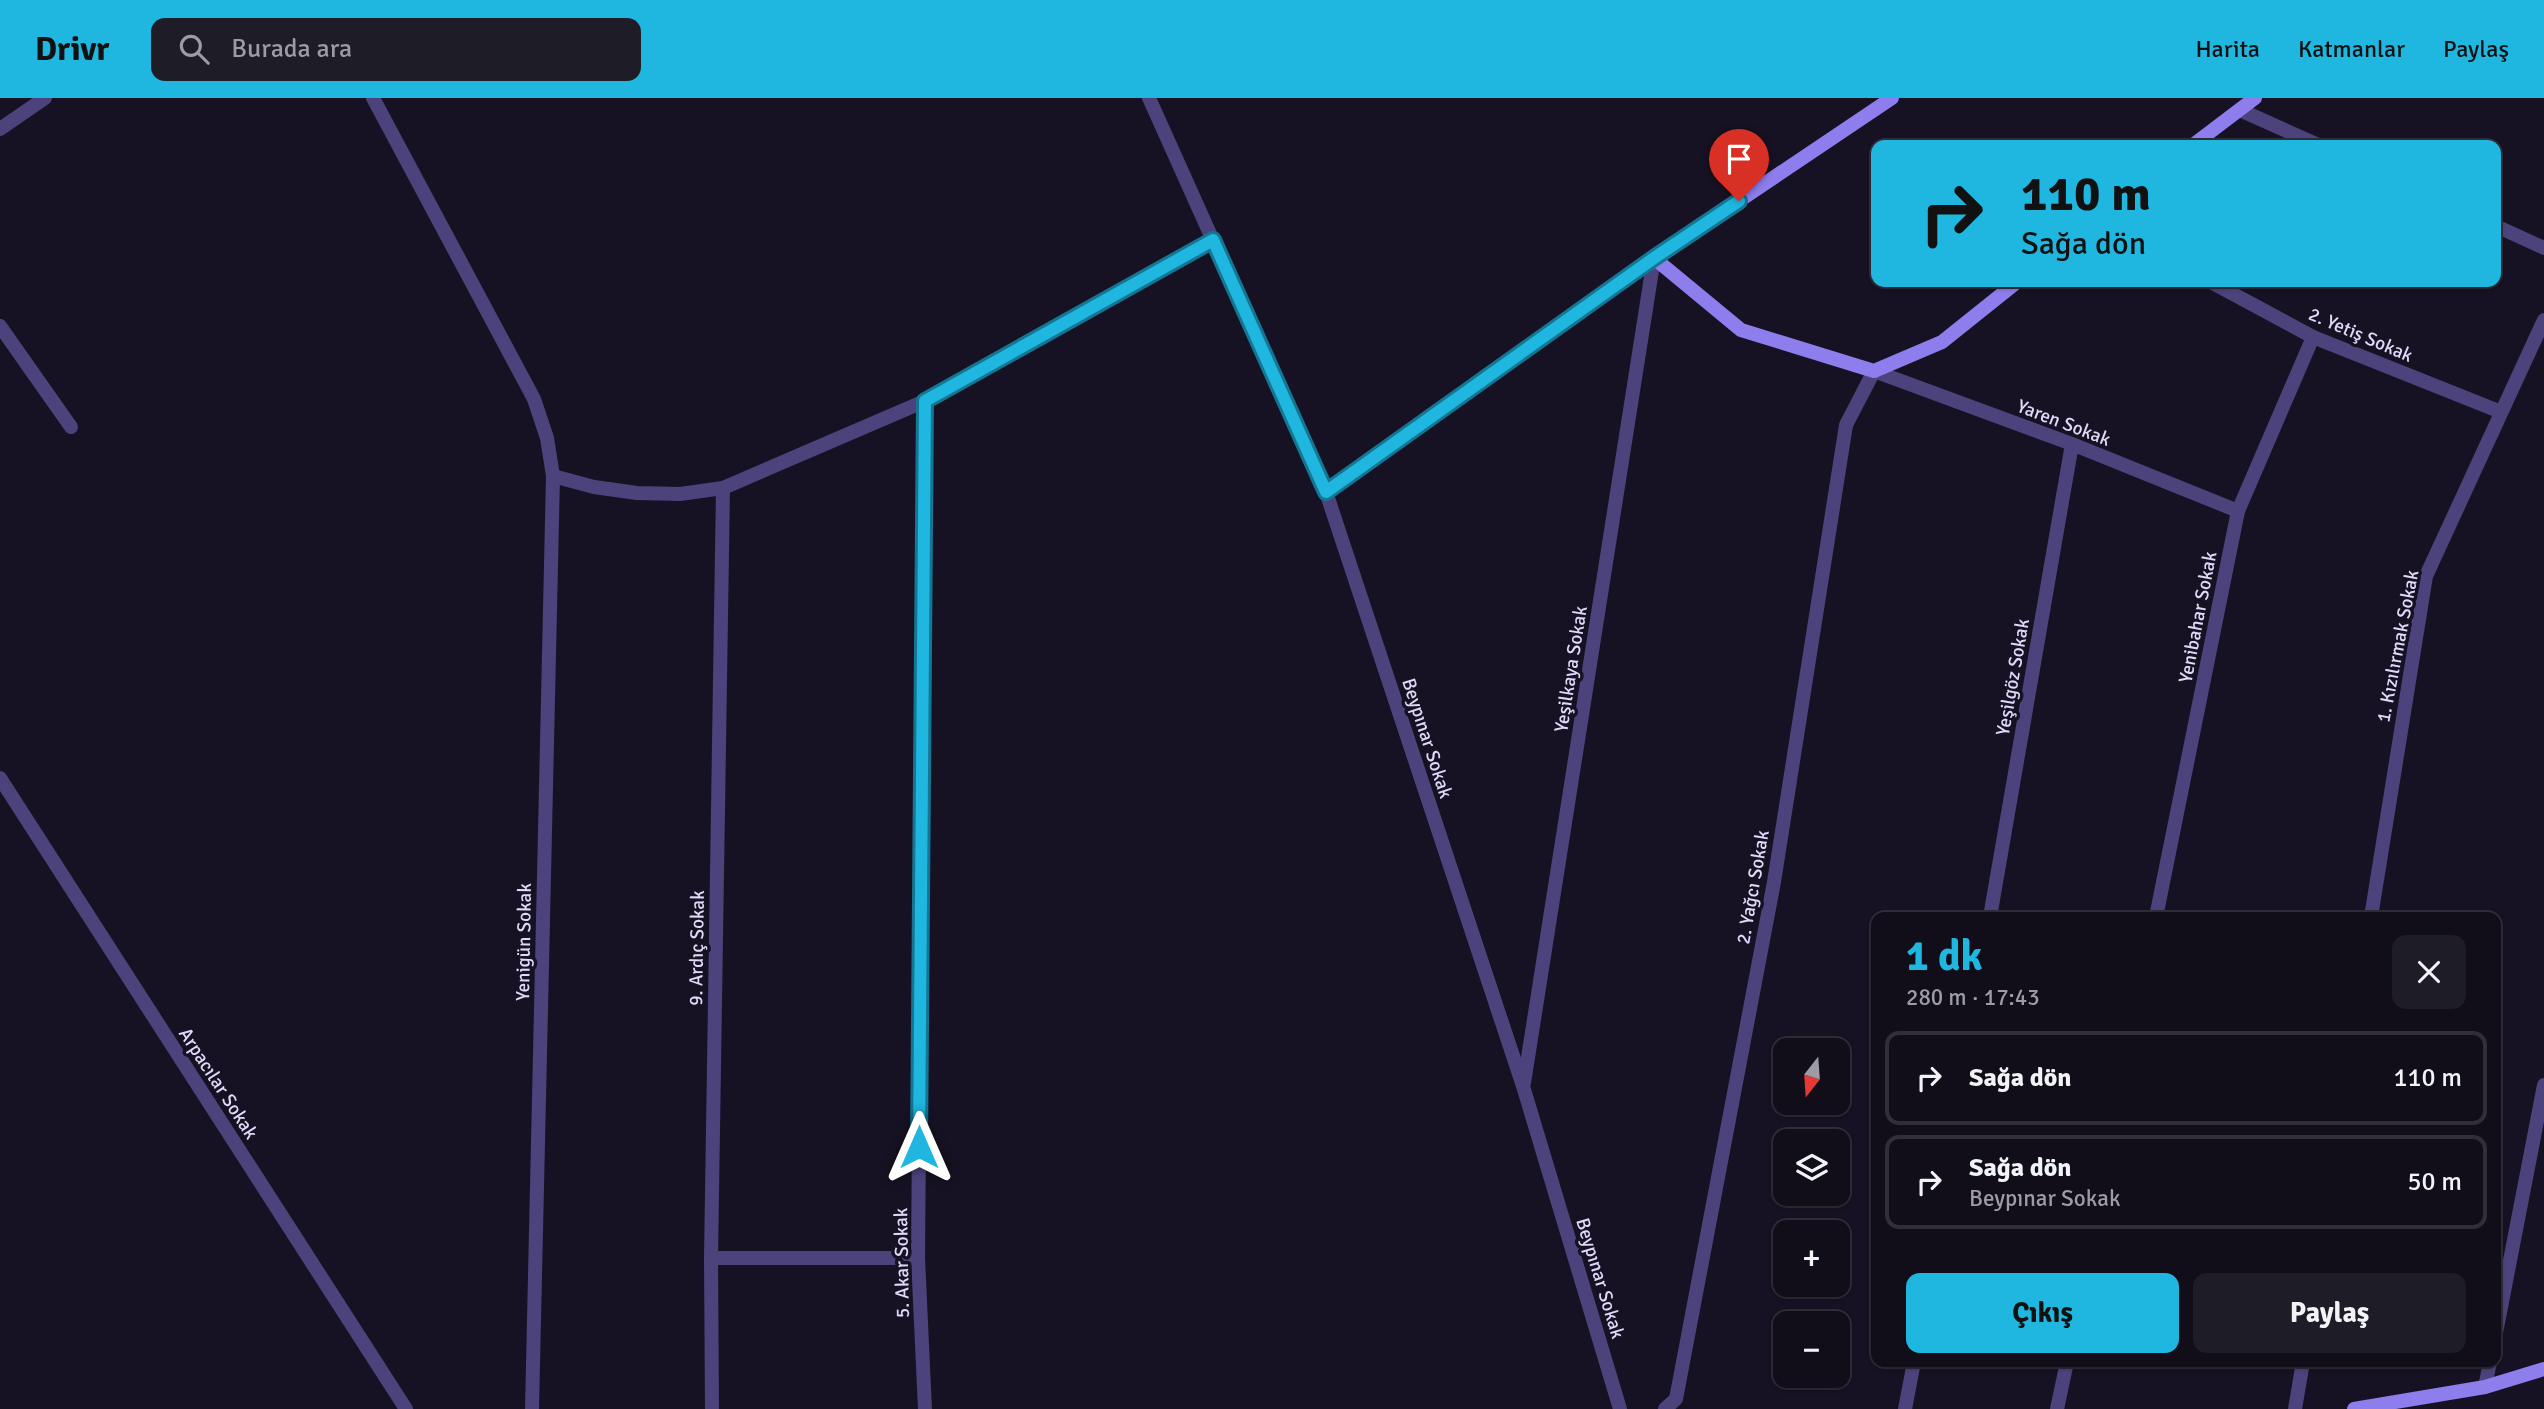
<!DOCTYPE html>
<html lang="tr">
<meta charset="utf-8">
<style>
body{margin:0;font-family:Signika,sans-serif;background:#1e1c27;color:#f1f3f6;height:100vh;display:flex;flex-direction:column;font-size:26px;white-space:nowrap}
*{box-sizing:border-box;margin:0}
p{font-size:23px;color:#9c9ca2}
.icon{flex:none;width:38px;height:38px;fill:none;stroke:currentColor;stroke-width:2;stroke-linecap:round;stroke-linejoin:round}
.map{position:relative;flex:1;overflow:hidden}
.details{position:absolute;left:1871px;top:814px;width:630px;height:455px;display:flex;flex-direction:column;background:#110e1a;border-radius:14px;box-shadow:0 2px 5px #0004,0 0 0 2px #302e39}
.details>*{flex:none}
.banner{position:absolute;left:1871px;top:42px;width:630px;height:147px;border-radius:14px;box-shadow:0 2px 5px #0004,0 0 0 2px #302e39;background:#1fb6e0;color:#111;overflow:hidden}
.needle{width:46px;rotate:197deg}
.fabs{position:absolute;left:1773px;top:940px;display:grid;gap:14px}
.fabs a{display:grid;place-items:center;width:77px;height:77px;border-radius:14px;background:#110e1a;box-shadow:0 2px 5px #0004,0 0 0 2px #302e39;font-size:35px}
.pin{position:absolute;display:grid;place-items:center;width:60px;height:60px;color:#fff;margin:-72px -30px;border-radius:50% 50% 50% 0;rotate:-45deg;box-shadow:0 0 7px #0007}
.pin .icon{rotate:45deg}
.me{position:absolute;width:77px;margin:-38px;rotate:0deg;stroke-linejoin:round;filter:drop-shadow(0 0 5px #0008)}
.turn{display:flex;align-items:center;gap:24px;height:147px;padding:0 35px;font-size:32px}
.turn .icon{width:91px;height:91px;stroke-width:2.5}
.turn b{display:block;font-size:49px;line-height:60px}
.round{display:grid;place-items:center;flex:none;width:74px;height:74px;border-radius:14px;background:#1e1c27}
.head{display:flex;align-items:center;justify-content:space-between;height:119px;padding:0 35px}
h1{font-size:42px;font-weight:800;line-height:52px;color:#1fb6e0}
.cta{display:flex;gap:14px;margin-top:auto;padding:14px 35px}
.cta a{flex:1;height:80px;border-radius:14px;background:#1fb6e0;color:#111;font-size:28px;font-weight:800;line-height:80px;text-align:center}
.cta a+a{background:#1e1c27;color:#f1f3f6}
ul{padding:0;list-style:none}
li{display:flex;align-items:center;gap:21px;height:94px;margin:0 14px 10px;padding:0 21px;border:4px solid #302e39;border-radius:14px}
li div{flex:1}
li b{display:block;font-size:26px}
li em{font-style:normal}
header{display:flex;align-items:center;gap:42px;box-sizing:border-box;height:98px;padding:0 35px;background:#1fb6e0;color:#111}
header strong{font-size:33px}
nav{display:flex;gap:38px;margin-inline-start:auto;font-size:24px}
.search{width:490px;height:63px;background:#1e1c27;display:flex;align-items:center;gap:18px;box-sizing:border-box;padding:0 24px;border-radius:14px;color:#9c9ca2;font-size:26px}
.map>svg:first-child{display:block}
</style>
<header>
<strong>Drivr</strong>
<div class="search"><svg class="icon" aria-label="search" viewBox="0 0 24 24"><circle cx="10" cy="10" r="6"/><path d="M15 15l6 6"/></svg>Burada ara</div>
<nav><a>Harita</a><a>Katmanlar</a><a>Paylaş</a></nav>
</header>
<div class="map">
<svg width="2544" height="1311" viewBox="0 0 2544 1311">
<rect width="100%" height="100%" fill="#171223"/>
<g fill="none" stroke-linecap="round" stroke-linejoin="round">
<g stroke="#4c437c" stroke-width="14">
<polyline points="0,31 45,0"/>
<polyline points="0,228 71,329"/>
</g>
<g stroke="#4c437c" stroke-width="14">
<polyline points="373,0 534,301 547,340 553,378 532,1311"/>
<polyline points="1149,0 1326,394 1523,988 1620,1311"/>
<polyline points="2240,12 2318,47"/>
<polyline points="2496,128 2544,150"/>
<polyline points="2211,184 2313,239 2501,314"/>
<polyline points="553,378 594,389 637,395 680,396 723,390 925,303 1213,142"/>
<polyline points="0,680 406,1311"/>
<polyline points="1990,819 2072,346"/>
<polyline points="2156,819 2238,413 2313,239"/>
<polyline points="2371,819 2426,478 2544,222"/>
<polyline points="1524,985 1654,160"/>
<polyline points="711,1160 918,1160"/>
<polyline points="2496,1235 2544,987"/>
<polyline points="2485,1289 2490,1264"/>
<polyline points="712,1311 711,1160 723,390"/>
<polyline points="925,1311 918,1160 925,303"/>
<polyline points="1665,1311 1676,1301 1774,784 1846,327 1874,273 2072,346 2238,413"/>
<polyline points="1905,1311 1914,1264"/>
<polyline points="2057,1311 2067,1264"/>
<polyline points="2295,1311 2303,1264"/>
</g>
<g stroke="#8d7ded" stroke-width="14">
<polyline points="2193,47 2255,0"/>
<polyline points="1654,160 1741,232 1874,273 1942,244 2017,184"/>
<polyline points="1326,394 1654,160 1892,0"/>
<polyline points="2354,1311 2485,1289 2544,1271"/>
</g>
</g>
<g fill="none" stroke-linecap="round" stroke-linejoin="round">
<defs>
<polyline id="route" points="919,1049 925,303 1213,142 1326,394 1654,160 1739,103"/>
</defs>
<use href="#route" stroke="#147692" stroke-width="18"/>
<use href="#route" stroke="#1fb6e0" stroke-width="12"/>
</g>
<g text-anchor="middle" stroke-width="7" stroke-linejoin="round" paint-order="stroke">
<g font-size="19" fill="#e1d9fa" stroke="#171223">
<text transform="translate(2361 236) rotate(23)" y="7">2. Yetiş Sokak</text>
<text transform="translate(2064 324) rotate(21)" y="7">Yaren Sokak</text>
<text transform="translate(2197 519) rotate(-79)" y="7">Yenibahar Sokak</text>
<text transform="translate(2397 548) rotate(-79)" y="7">1. Kızılırmak Sokak</text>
<text transform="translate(1570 571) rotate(-81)" y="7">Yeşilkaya Sokak</text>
<text transform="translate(2012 579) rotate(-80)" y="7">Yeşilgöz Sokak</text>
<text transform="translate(1428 640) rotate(72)" y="7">Beypınar Sokak</text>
<text transform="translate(1752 789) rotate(-80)" y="7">2. Yağcı Sokak</text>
<text transform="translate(523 844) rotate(-89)" y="7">Yenigün Sokak</text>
<text transform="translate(696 850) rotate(-89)" y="7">9. Ardıç Sokak</text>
<text transform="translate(219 985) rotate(57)" y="7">Arpacılar Sokak</text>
<text transform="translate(901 1165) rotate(-91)" y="7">5. Akar Sokak</text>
<text transform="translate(1601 1180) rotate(73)" y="7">Beypınar Sokak</text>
</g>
</g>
</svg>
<div class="fabs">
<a><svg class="needle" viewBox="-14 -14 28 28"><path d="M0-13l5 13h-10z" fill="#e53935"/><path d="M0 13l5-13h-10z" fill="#9c9ca2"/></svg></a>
<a><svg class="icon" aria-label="layers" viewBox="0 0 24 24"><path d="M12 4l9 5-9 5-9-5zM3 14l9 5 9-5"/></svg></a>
<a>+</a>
<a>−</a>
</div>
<div class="pin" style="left:1739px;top:103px;background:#d93025"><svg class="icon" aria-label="arrive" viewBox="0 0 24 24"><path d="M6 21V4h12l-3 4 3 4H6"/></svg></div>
<svg class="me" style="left:919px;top:1049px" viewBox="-20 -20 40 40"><path d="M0-17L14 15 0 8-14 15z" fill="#1fb6e0" stroke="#fff" stroke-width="4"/></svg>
<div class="banner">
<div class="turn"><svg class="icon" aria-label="right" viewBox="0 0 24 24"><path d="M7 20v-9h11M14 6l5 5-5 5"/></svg><div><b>110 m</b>Sağa dön</div></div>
</div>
<section class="details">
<div class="head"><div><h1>1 dk</h1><p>280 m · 17:43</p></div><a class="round"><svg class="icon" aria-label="close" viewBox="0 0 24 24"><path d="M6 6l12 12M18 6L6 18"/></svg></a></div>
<ul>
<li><svg class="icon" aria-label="right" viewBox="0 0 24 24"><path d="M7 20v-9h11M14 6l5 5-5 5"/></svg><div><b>Sağa dön</b></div><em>110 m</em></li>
<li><svg class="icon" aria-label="right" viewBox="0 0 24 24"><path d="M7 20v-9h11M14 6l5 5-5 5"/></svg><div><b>Sağa dön</b><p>Beypınar Sokak</p></div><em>50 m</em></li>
</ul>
<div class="cta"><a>Çıkış</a><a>Paylaş</a></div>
</section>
</div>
